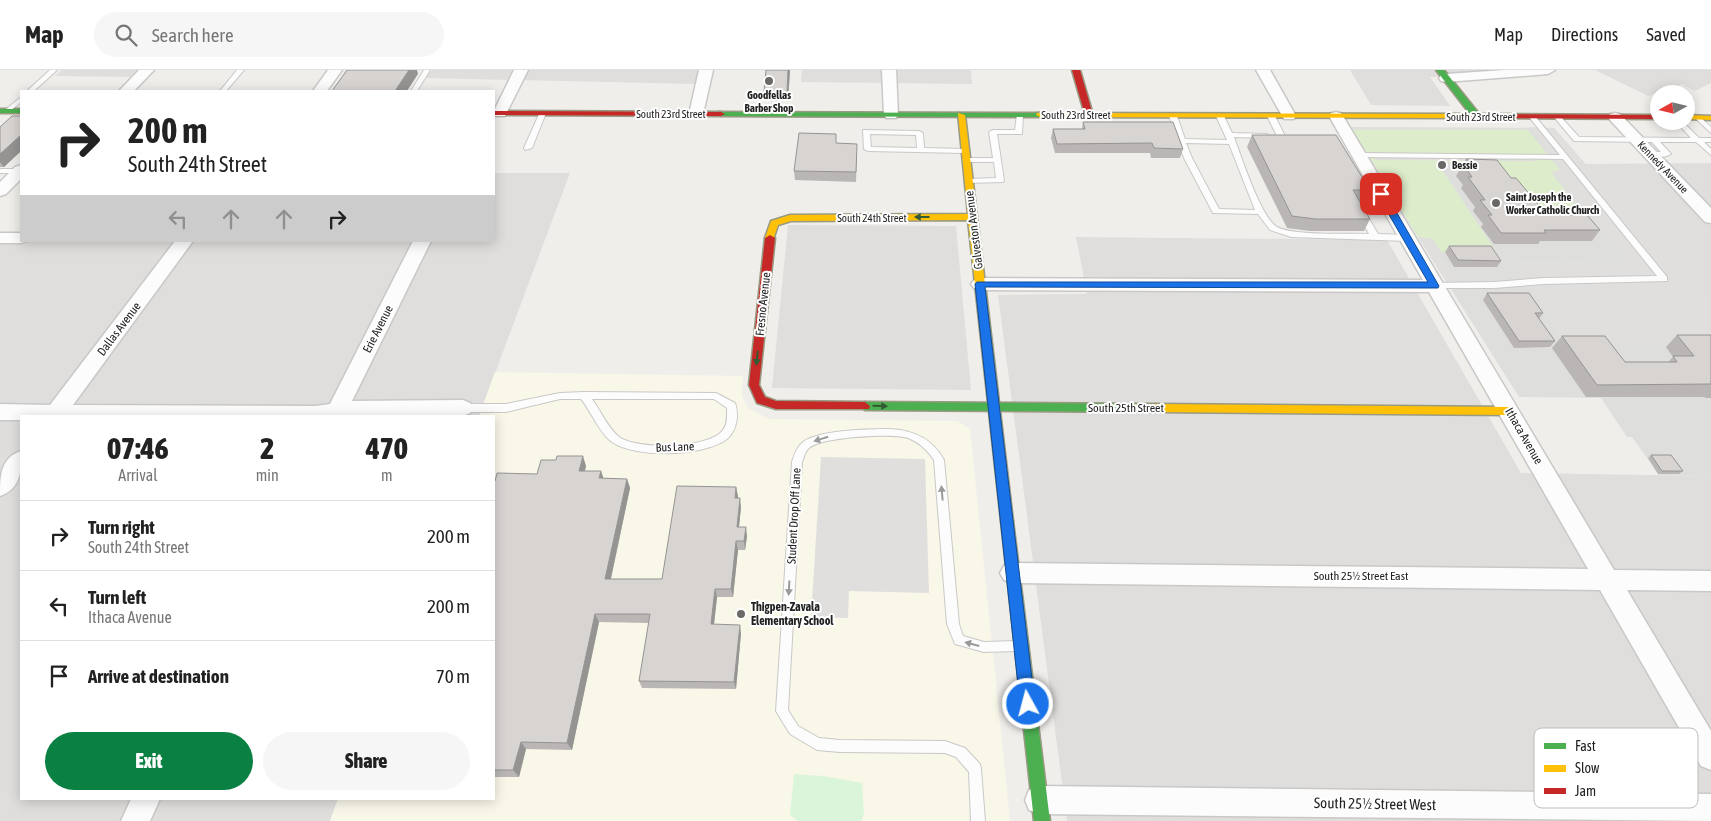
<!DOCTYPE html>
<meta charset="utf-8">
<style>
body{margin:0;font-family:"Asap Condensed",sans-serif;background:#f6f6f6;color:#222;height:100vh;display:flex;flex-direction:column;font-size:19px;white-space:nowrap}
*{box-sizing:border-box;margin:0}
p{font-size:16px;color:#767676}
.icon{flex:none;width:28px;height:28px;fill:none;stroke:currentColor;stroke-width:2;stroke-linecap:round;stroke-linejoin:round}
.map{position:relative;flex:1;overflow:hidden}
.sheet{position:absolute;left:20px;top:345px;width:475px;height:385px;display:flex;flex-direction:column;background:#fff;border-radius:0px;box-shadow:0 2px 12px #0003}
.sheet>*{flex:none}
.hud{position:absolute;left:20px;top:20px;width:475px;height:152px;border-radius:0px;box-shadow:0 2px 12px #0003;background:#fff;color:#222;overflow:hidden}
.needle{width:32px;rotate:262deg}
.buttons{position:absolute;left:1650px;top:15px;display:grid;gap:10px}
.buttons a{display:grid;place-items:center;width:45px;height:45px;border-radius:50%;background:#fff;box-shadow:0 2px 12px #0003;font-size:25px}
.pin{position:absolute;display:grid;place-items:center;width:42px;height:42px;color:#fff;margin:-21px;border-radius:10px;box-shadow:0 2px 8px #0006}
.me{position:absolute;width:55px;margin:-28px;rotate:353deg;stroke-linejoin:round;filter:drop-shadow(0 0 4px #0008)}
.turn{display:flex;align-items:center;gap:18px;height:105px;padding:0 25px;font-size:22px}
.turn .icon{width:65px;height:65px;stroke-width:2.5}
.turn b{display:block;font-size:35px;line-height:42px}
.lanes{display:flex;align-items:center;height:48px;padding:0 25px;background:#0003;justify-content:center;gap:25px;direction:ltr}
.lanes .off{opacity:.35}
.eta{display:flex;justify-content:space-evenly;align-items:center;height:85px;text-align:center}
.eta b{font-size:30px;font-weight:800;line-height:35px}
.cta{display:flex;gap:10px;margin-top:auto;padding:10px 25px}
.cta a{flex:1;height:58px;border-radius:30px;background:#0b8043;color:#fff;font-size:20px;font-weight:800;line-height:58px;text-align:center}
.cta a+a{background:#f6f6f6;color:#222}
ul{padding:0;list-style:none}
li{display:flex;align-items:center;gap:15px;height:70px;padding:0 25px;border-top:1px solid #e0e0e0}
li div{flex:1}
li b{display:block;font-size:19px}
li em{font-style:normal}
header{display:flex;align-items:center;gap:30px;box-sizing:border-box;height:70px;padding:0 25px;background:#fff;border-bottom:1px solid #e0e0e0}
header strong{font-size:24px}
nav{display:flex;gap:28px;margin-inline-start:auto;font-size:18px}
.search{width:350px;height:45px;background:#f6f6f6;display:flex;align-items:center;gap:12px;box-sizing:border-box;padding:0 18px;border-radius:28px;color:#767676;font-size:19px}
.map>svg:first-child{display:block}
</style>
<header>
<strong>Map</strong>
<div class="search"><svg class="icon" aria-label="search" viewBox="0 0 24 24"><circle cx="10" cy="10" r="6"/><path d="M15 15l6 6"/></svg>Search here</div>
<nav><a>Map</a><a>Directions</a><a>Saved</a></nav>
</header>
<div class="map">
<svg width="1711" height="751" viewBox="0 0 1711 751">
<rect width="100%" height="100%" fill="#f0eeeb"/>
<g fill="#dfdedc">
<polygon points="62,0 137,0 130,7 55,6"/>
<polygon points="432,0 699,0 695,14 425,8"/>
<polygon points="802,0 971,0 972,14 801,12"/>
<polygon points="1350,0 1525,0 1490,4 1430,7 1450,36 1371,35"/>
<polygon points="1595,0 1711,0 1711,13 1695,21 1682,14 1648,26"/>
<polygon points="1711,93 1711,237 1585,94"/>
<polygon points="494,103 570,103 479,346 21,346 21,729 338,729 330,751 0,751 0,164 21,163 21,171 494,171"/>
<polygon points="788,155 956,156 971,320 772,318"/>
<polygon points="1076,167 1387,170 1521,403 1711,406 1711,751 1067,751 998,225 1087,224"/>
</g>
<polygon fill="#f8f7e8" points="495,302 743,306 742,326 748,338 769,349 957,351 970,359 1010,751 330,751 338,729 494,729 494,346 479,346"/>
<polygon fill="#dededc" points="1351,57 1554,58 1711,237 1711,406 1659,405 1632,367 1627,367 1601,328 1519,327 1418,167"/>
<polygon fill="#ddeccb" points="1353,60 1528,60 1560,100 1551,102 1592,156 1545,156 1486,92 1437,92 1497,183 1441,182 1433,169 1418,167"/>
<polygon fill="#daf5da" points="794,704 823,706 862,713 864,744 861,751 798,751 790,745"/>
<g fill="#e0dfde">
<polygon points="1529,57 1554,58 1711,237 1711,276 1548,275 1542,266 1556,266 1557,259 1511,190 1626,191 1557,104 1565,100"/>
<polygon points="1374,88 1535,88 1538,91 1376,90"/>
<polygon points="1419,168 1432,171 1456,208 1445,210"/>
<polygon points="821,387 925,389 929,523 849,521 848,548 811,547"/>
</g>
<g fill="none" stroke-linecap="round" stroke-linejoin="round">
<defs>
<g id="lane">
<polygon points="50,0 57,0 34,21 27,21"/>
<polygon points="237,0 244,0 226,21 220,21"/>
<polygon points="424,0 430,0 417,21 411,21"/>
<polygon points="21,27 21,32 9,42 5,42 5,40"/>
<polygon points="540,42 546,43 532,78 525,80 524,78"/>
<polygon points="1017,44 1023,45 1022,64 997,64 1004,110 1003,112 965,113 965,109 968,109 996,108 994,92 966,92 962,90 966,88 993,88 989,62 993,60 1015,60"/>
<path d="M1173,44L1177,46L1185,69L1227,70L1216,46L1220,44L1224,46L1232,63L1267,64L1268,66L1264,68L1234,67C1241,86 1261,148 1277,157C1294,166 1348,163 1369,164L1355,137L1359,135L1389,136L1393,138L1392,140H1364L1378,164L1407,165L1411,168L1407,171L1291,167L1270,160L1258,144L1213,143L1184,88L1169,46ZM1186,73L1229,74L1255,140L1219,139L1192,88Z"/>
<polygon points="1269,45 1275,46 1285,66 1284,68 1277,66 1267,46"/>
<polygon points="1533,45 1535,46 1667,207 1667,211 1544,214 1494,218 1431,218 1430,216 1434,213 1494,212 1544,208 1657,206 1563,89 1358,87 1354,85 1358,83 1560,85 1529,47"/>
<path d="M1558,45L1560,46L1579,67L1691,68L1675,51H1682L1699,68H1711V72H1704L1711,79V85L1696,72H1660L1671,84C1665,88 1652,88 1646,84L1647,82H1661L1652,72L1574,71L1554,47Z"/>
<polygon points="1695,46 1699,46 1711,57 1711,63 1695,48"/>
<path d="M863,60L919,61L923,63L924,78L965,79L969,81L965,83L868,81L864,79ZM870,64L916,65L917,78L871,77Z"/>
<rect x="0" y="99" width="21" height="4"/>
<path d="M584,322L716,323L735,333C737,338 737,343 737,348C736,356 733,364 727,369C705,386 636,389 612,372C600,364 591,341 581,329H560L506,342H463L458,338L463,334H506L560,323ZM592,329H714L727,338C727,345 728,354 723,360C709,379 637,380 619,367C608,358 600,340 592,329Z"/>
<path d="M889,359C913,360 932,368 944,390L959,554L963,566L984,572L1017,571L1021,572L1023,576L1021,580L1017,581L984,582L955,574L947,554L934,390C928,381 919,372 908,368C891,363 822,367 809,378C805,381 804,388 802,392L788,640L798,656L819,668L840,670L945,671L965,678L980,694L981,699L985,751H971L969,702L956,687L945,683L840,682L817,680L790,664L776,641L792,392C794,386 796,379 801,374C813,360 870,359 889,359Z"/>
</g>
<g id="street">
<polygon points="139,0 154,0 134,21 119,21"/>
<polygon points="328,0 342,0 327,21 313,21"/>
<polygon points="514,0 528,0 505,46 495,46 494,41"/>
<polygon points="699,0 713,0 703,44 701,47 691,47 689,44"/>
<polygon points="882,0 896,0 898,45 896,48 886,48 884,45"/>
<polygon points="1256,0 1270,0 1296,46 1294,49 1284,49"/>
<polygon points="1505,0 1555,0 1548,4 1446,12 1441,11 1439,8 1441,5 1446,4"/>
<polygon points="1336,42 1341,43 1343,46 1614,500 1711,501 1711,521 1627,520 1711,661 1711,700 1701,696 1600,520 1012,513 1004,510 1000,503 1004,496 1012,493 1588,499 1429,222 980,220 974,218 971,214 974,210 980,208 1423,210 1329,46 1331,43"/>
<polygon points="1615,43 1620,44 1711,138 1711,153 1705,152 1610,50 1608,47 1610,44"/>
<polygon points="21,95 21,109 6,124 0,126 0,112 15,97"/>
<polygon points="0,163 21,163 21,171 27,171 21,173 0,173"/>
<polygon points="175,171 193,171 73,335 316,336 330,334 413,171 431,171 352,331 463,330 470,333 473,338 470,343 463,346 21,346 21,350 0,350 0,334 50,335"/>
<path d="M21,381C22,399 21,419 0,426C0,407 0,388 21,381Z"/>
<polygon points="1039,716 1711,724 1711,751 1039,744 1029,740 1025,730 1029,720"/>
<polygon points="131,729 160,729 150,751 121,751"/>
</g>
<g id="fast">
<polygon points="1436,0 1444,0 1480,45 1480,49 1474,49"/>
<rect x="0" y="39" width="21" height="4"/>
<polygon points="718,42 1040,43 1044,45 1040,47 721,46 717,44"/>
<polygon points="865,332 1155,334 1160,338 1155,342 865,340 860,336"/>
<polygon points="1007,446 1011,448 1013,451 1050,751 1034,751 1001,451 1003,448"/>
</g>
<g id="slow">
<polygon points="958,43 965,45 1013,451 1011,454 1007,456 1003,454 1001,451 968,150 791,151 778,155 773,170 770,171 765,168 771,151 790,145 968,144"/>
<polygon points="1037,43 1467,44 1471,46 1467,48 1040,47 1036,45"/>
<polygon points="1686,45 1711,46 1711,50 1686,49"/>
<polygon points="1155,334 1509,337 1514,341 1509,345 1155,342 1150,338"/>
</g>
<g id="jam">
<polygon points="1072,0 1080,0 1093,45 1092,47 1085,45"/>
<polygon points="494,41 721,42 725,44 721,46 494,45"/>
<polygon points="1464,44 1659,45 1659,49 1467,48 1463,46"/>
<polygon points="770,165 775,168 759,315 765,327 776,331 865,332 870,336 869,339 776,339 757,333 749,315 765,168"/>
</g>
</defs>
<use href="#lane" stroke="#c9c8c7" stroke-width="2"/>
<use href="#street" stroke="#c9c8c7" stroke-width="3"/>
<use href="#fast" stroke="#999a82" stroke-width="3"/>
<use href="#slow" stroke="#999a82" stroke-width="3"/>
<use href="#jam" stroke="#999a82" stroke-width="3"/>
<use href="#lane" fill="#fdfcfc" fill-rule="evenodd"/>
<use href="#street" fill="#fdfcfc" fill-rule="evenodd"/>
<use href="#fast" fill="#4caf50" fill-rule="evenodd"/>
<use href="#slow" fill="#ffc107" fill-rule="evenodd"/>
<use href="#jam" fill="#c62828" fill-rule="evenodd"/>
</g>
<g fill="#b9b6b5">
<polygon points="766,0 790,0 788,31 764,31 764,22"/>
<polygon points="21,46 21,81 4,97 0,97 0,57"/>
<polygon points="1083,52 1183,79 1180,88 1151,88 1150,83 1055,83 1051,68 1053,59 1082,59"/>
<polygon points="1252,65 1370,120 1363,132 1360,132 1370,149 1364,161 1310,161 1287,158 1247,77"/>
<polygon points="836,73 857,83 856,112 795,110 794,101"/>
<polygon points="1466,89 1511,108 1547,145 1600,160 1592,171 1540,171 1538,174 1494,174 1481,157 1483,154 1473,141 1475,137 1461,118 1463,115 1456,106"/>
<polygon points="1449,176 1501,191 1497,197 1454,197 1445,182"/>
<polygon points="1487,223 1543,243 1539,249 1555,271 1550,277 1514,278 1483,230"/>
<polygon points="1677,265 1711,265 1711,328 1706,328 1704,327 1586,327 1552,278 1562,266 1625,292 1668,292 1673,287 1666,277"/>
<polygon points="1651,385 1683,401 1679,404 1658,404 1648,388"/>
<polygon points="586,396 585,401 601,401 603,408 627,409 630,418 611,509 662,509 736,417 738,428 741,437 739,457 747,466 745,480 738,480 733,527 717,527 714,554 741,563 736,619 642,618 639,611 649,553 599,552 572,680 526,679 519,707 494,707 494,411"/>
</g>
<g fill="#969493">
<polygon points="409,0 417,0 418,4 407,21 395,21"/>
<polygon points="788,0 790,0 788,31 787,22"/>
<polygon points="21,65 21,81 4,97 0,92 0,84"/>
<polygon points="583,386 586,396 582,410 579,401"/>
<polygon points="601,401 604,410 599,408"/>
<polygon points="627,409 630,418 609,517 605,509"/>
<polygon points="736,417 738,426 737,437 735,428"/>
<polygon points="740,428 741,437 738,466 737,457"/>
<polygon points="746,457 747,466 745,480 744,471"/>
<polygon points="736,471 738,480 733,527 731,519"/>
<polygon points="715,519 717,527 713,563 711,554"/>
<polygon points="595,544 599,552 572,680 567,673"/>
<polygon points="740,555 741,563 736,619 734,612"/>
<polygon points="521,672 526,679 519,707 513,700"/>
</g>
<g fill="#d7d4d2" stroke="#969493">
<polygon points="347,0 409,0 395,21 332,21"/>
<polygon points="766,0 788,0 787,22 764,22"/>
<polygon points="12,46 21,46 21,65 0,84 0,57"/>
<polygon points="1083,52 1173,52 1183,79 1154,78 1152,73 1057,74 1053,59 1085,59"/>
<polygon points="799,63 836,64 836,73 857,74 856,102 794,101"/>
<polygon points="1252,65 1336,65 1370,120 1353,120 1370,149 1315,149 1292,146"/>
<polygon points="1466,89 1497,90 1511,108 1516,108 1547,145 1587,145 1600,160 1544,160 1546,163 1501,163 1488,145 1492,145 1480,130 1485,130 1468,107 1472,107 1463,94 1470,94"/>
<polygon points="1449,176 1491,176 1501,191 1458,190"/>
<polygon points="1487,223 1529,223 1543,243 1535,243 1555,271 1519,271"/>
<polygon points="1677,265 1711,265 1711,314 1597,315 1562,266 1605,266 1625,292 1677,292 1673,286 1694,286"/>
<polygon points="1651,385 1671,385 1683,401 1662,401"/>
<polygon points="557,386 583,386 579,401 601,401 599,408 627,409 605,509 662,509 677,416 736,417 735,428 740,428 737,457 746,457 744,471 736,471 731,519 715,519 711,554 740,555 734,612 639,611 650,544 595,544 567,673 521,672 513,700 494,700 494,411 495,411 497,403 537,404 541,390 556,390"/>
</g>
<defs><path id="oneway-solid" d="M-6-.8H1V-3.2L6.5 0L1 3.2V.8H-6Z" transform="scale(1.25)"/></defs>
<g fill="#335a34">
<use href="#oneway-solid" transform="translate(922 147) rotate(180)"/>
<use href="#oneway-solid" transform="translate(757 288) rotate(96)"/>
<use href="#oneway-solid" transform="translate(880 336) rotate(1)"/>
</g>
<g fill="#9a9a9a">
<use href="#oneway-solid" transform="translate(821 369) rotate(162)"/>
<use href="#oneway-solid" transform="translate(942 423) rotate(-95)"/>
<use href="#oneway-solid" transform="translate(789 518) rotate(93)"/>
<use href="#oneway-solid" transform="translate(972 574) rotate(-165)"/>
</g>
<polygon fill="#1a73e8" stroke="#114b97" points="1381,122 1386,124 1439,216 1438,218 985,217 1035,634 1032,638 1028,640 1023,638 1020,634 975,214 977,212 1428,212 1377,124"/>
<g fill="#6a6968" stroke="#fff" stroke-width="2">
<circle cx="769" cy="11" r="5"/>
<circle cx="1442" cy="95" r="5"/>
<circle cx="1496" cy="133" r="5"/>
<circle cx="741" cy="544" r="5"/>
</g>
<g text-anchor="middle" stroke-width="4" stroke-linejoin="round" paint-order="stroke">
<g font-size="11" font-weight="bold" fill="#222" stroke="#fff" text-anchor="start">
<text x="769" y="29" text-anchor="middle">Goodfellas<tspan x="769" dy="13">Barber Shop</tspan></text>
<text x="1452" y="99">Bessie</text>
<text x="1506" y="131">Saint Joseph the<tspan x="1506" dy="13">Worker Catholic Church</tspan></text>
</g>
<g font-size="11" fill="#222" stroke="#fff">
<text x="671" y="48">South 23rd Street</text>
<text x="1076" y="49">South 23rd Street</text>
<text x="1481" y="51">South 23rd Street</text>
<text transform="translate(1663 97) rotate(46)" y="4">Kennedy Avenue</text>
<text x="872" y="152">South 24th Street</text>
</g>
<g font-size="12" fill="#222" stroke="#fff">
<text transform="translate(974 160) rotate(-97)" y="4">Galveston Avenue</text>
<text transform="translate(763 234) rotate(-84)" y="4">Fresno Avenue</text>
<text transform="translate(119 259) rotate(-53)" y="4">Dallas Avenue</text>
<text transform="translate(378 259) rotate(-63)" y="4">Erie Avenue</text>
<text x="1126" y="342">South 25th Street</text>
<text transform="translate(1524 366) rotate(60)" y="4">Ithaca Avenue</text>
<text transform="translate(675 377) rotate(-2)" y="4">Bus Lane</text>
<text transform="translate(794 446) rotate(-87)" y="4">Student Drop Off Lane</text>
<text x="1361" y="510">South 25½ Street East</text>
</g>
<g font-size="12" font-weight="bold" fill="#222" stroke="#fff" text-anchor="start">
<text x="751" y="541">Thigpen-Zavala<tspan x="751" dy="14">Elementary School</tspan></text>
</g>
<g font-size="15" fill="#222" stroke="#fff">
<text transform="translate(1375 734) rotate(1)" y="5">South 25½ Street West</text>
</g>
</g>
<rect x="1534" y="658" width="164" height="80" rx="8" fill="#fff" stroke="#bdbdbd" stroke-width="1"/>
<rect x="1544" y="673" width="22" height="6" fill="#4caf50"/>
<rect x="1544" y="695" width="22" height="7" fill="#ffc107"/>
<rect x="1544" y="718" width="22" height="6" fill="#c62828"/>
<g font-size="14" fill="#222">
<text x="1575" y="681">Fast</text>
<text x="1575" y="703">Slow</text>
<text x="1575" y="726">Jam</text>
</g>
</svg>
<div class="buttons">
<a><svg class="needle" viewBox="-14 -14 28 28"><path d="M0-13l5 13h-10z" fill="#e53935"/><path d="M0 13l5-13h-10z" fill="#767676"/></svg></a>
</div>
<div class="pin" style="left:1381px;top:124px;background:#d93025"><svg class="icon" aria-label="arrive" viewBox="0 0 24 24"><path d="M6 21V4h12l-3 4 3 4H6"/></svg></div>
<svg class="me" style="left:1028px;top:634px" viewBox="-20 -20 40 40"><circle r="17" fill="#1a73e8" stroke="#fff" stroke-width="3"/><path d="M0-11L8 9 0 5-8 9z" fill="#fff"/></svg>
<div class="hud">
<div class="turn"><svg class="icon" aria-label="right" viewBox="0 0 24 24"><path d="M7 20v-9h11M14 6l5 5-5 5"/></svg><div><b>200 m</b>South 24th Street</div></div>
<div class="lanes"><svg class="icon off" aria-label="left" viewBox="0 0 24 24"><path d="M17 20v-9H6M10 6l-5 5 5 5"/></svg><svg class="icon off" aria-label="ahead" viewBox="0 0 24 24"><path d="M12 20V5M6 11l6-6 6 6"/></svg><svg class="icon off" aria-label="ahead" viewBox="0 0 24 24"><path d="M12 20V5M6 11l6-6 6 6"/></svg><svg class="icon" aria-label="right" viewBox="0 0 24 24"><path d="M7 20v-9h11M14 6l5 5-5 5"/></svg></div>
</div>
<section class="sheet">
<div class="eta">
<div><b>07:46</b><p>Arrival</p></div>
<div><b>2</b><p>min</p></div>
<div><b>470</b><p>m</p></div>
</div>
<ul>
<li><svg class="icon" aria-label="right" viewBox="0 0 24 24"><path d="M7 20v-9h11M14 6l5 5-5 5"/></svg><div><b>Turn right</b><p>South 24th Street</p></div><em>200 m</em></li>
<li><svg class="icon" aria-label="left" viewBox="0 0 24 24"><path d="M17 20v-9H6M10 6l-5 5 5 5"/></svg><div><b>Turn left</b><p>Ithaca Avenue</p></div><em>200 m</em></li>
<li><svg class="icon" aria-label="arrive" viewBox="0 0 24 24"><path d="M6 21V4h12l-3 4 3 4H6"/></svg><div><b>Arrive at destination</b></div><em>70 m</em></li>
</ul>
<div class="cta"><a>Exit</a><a>Share</a></div>
</section>
</div>
